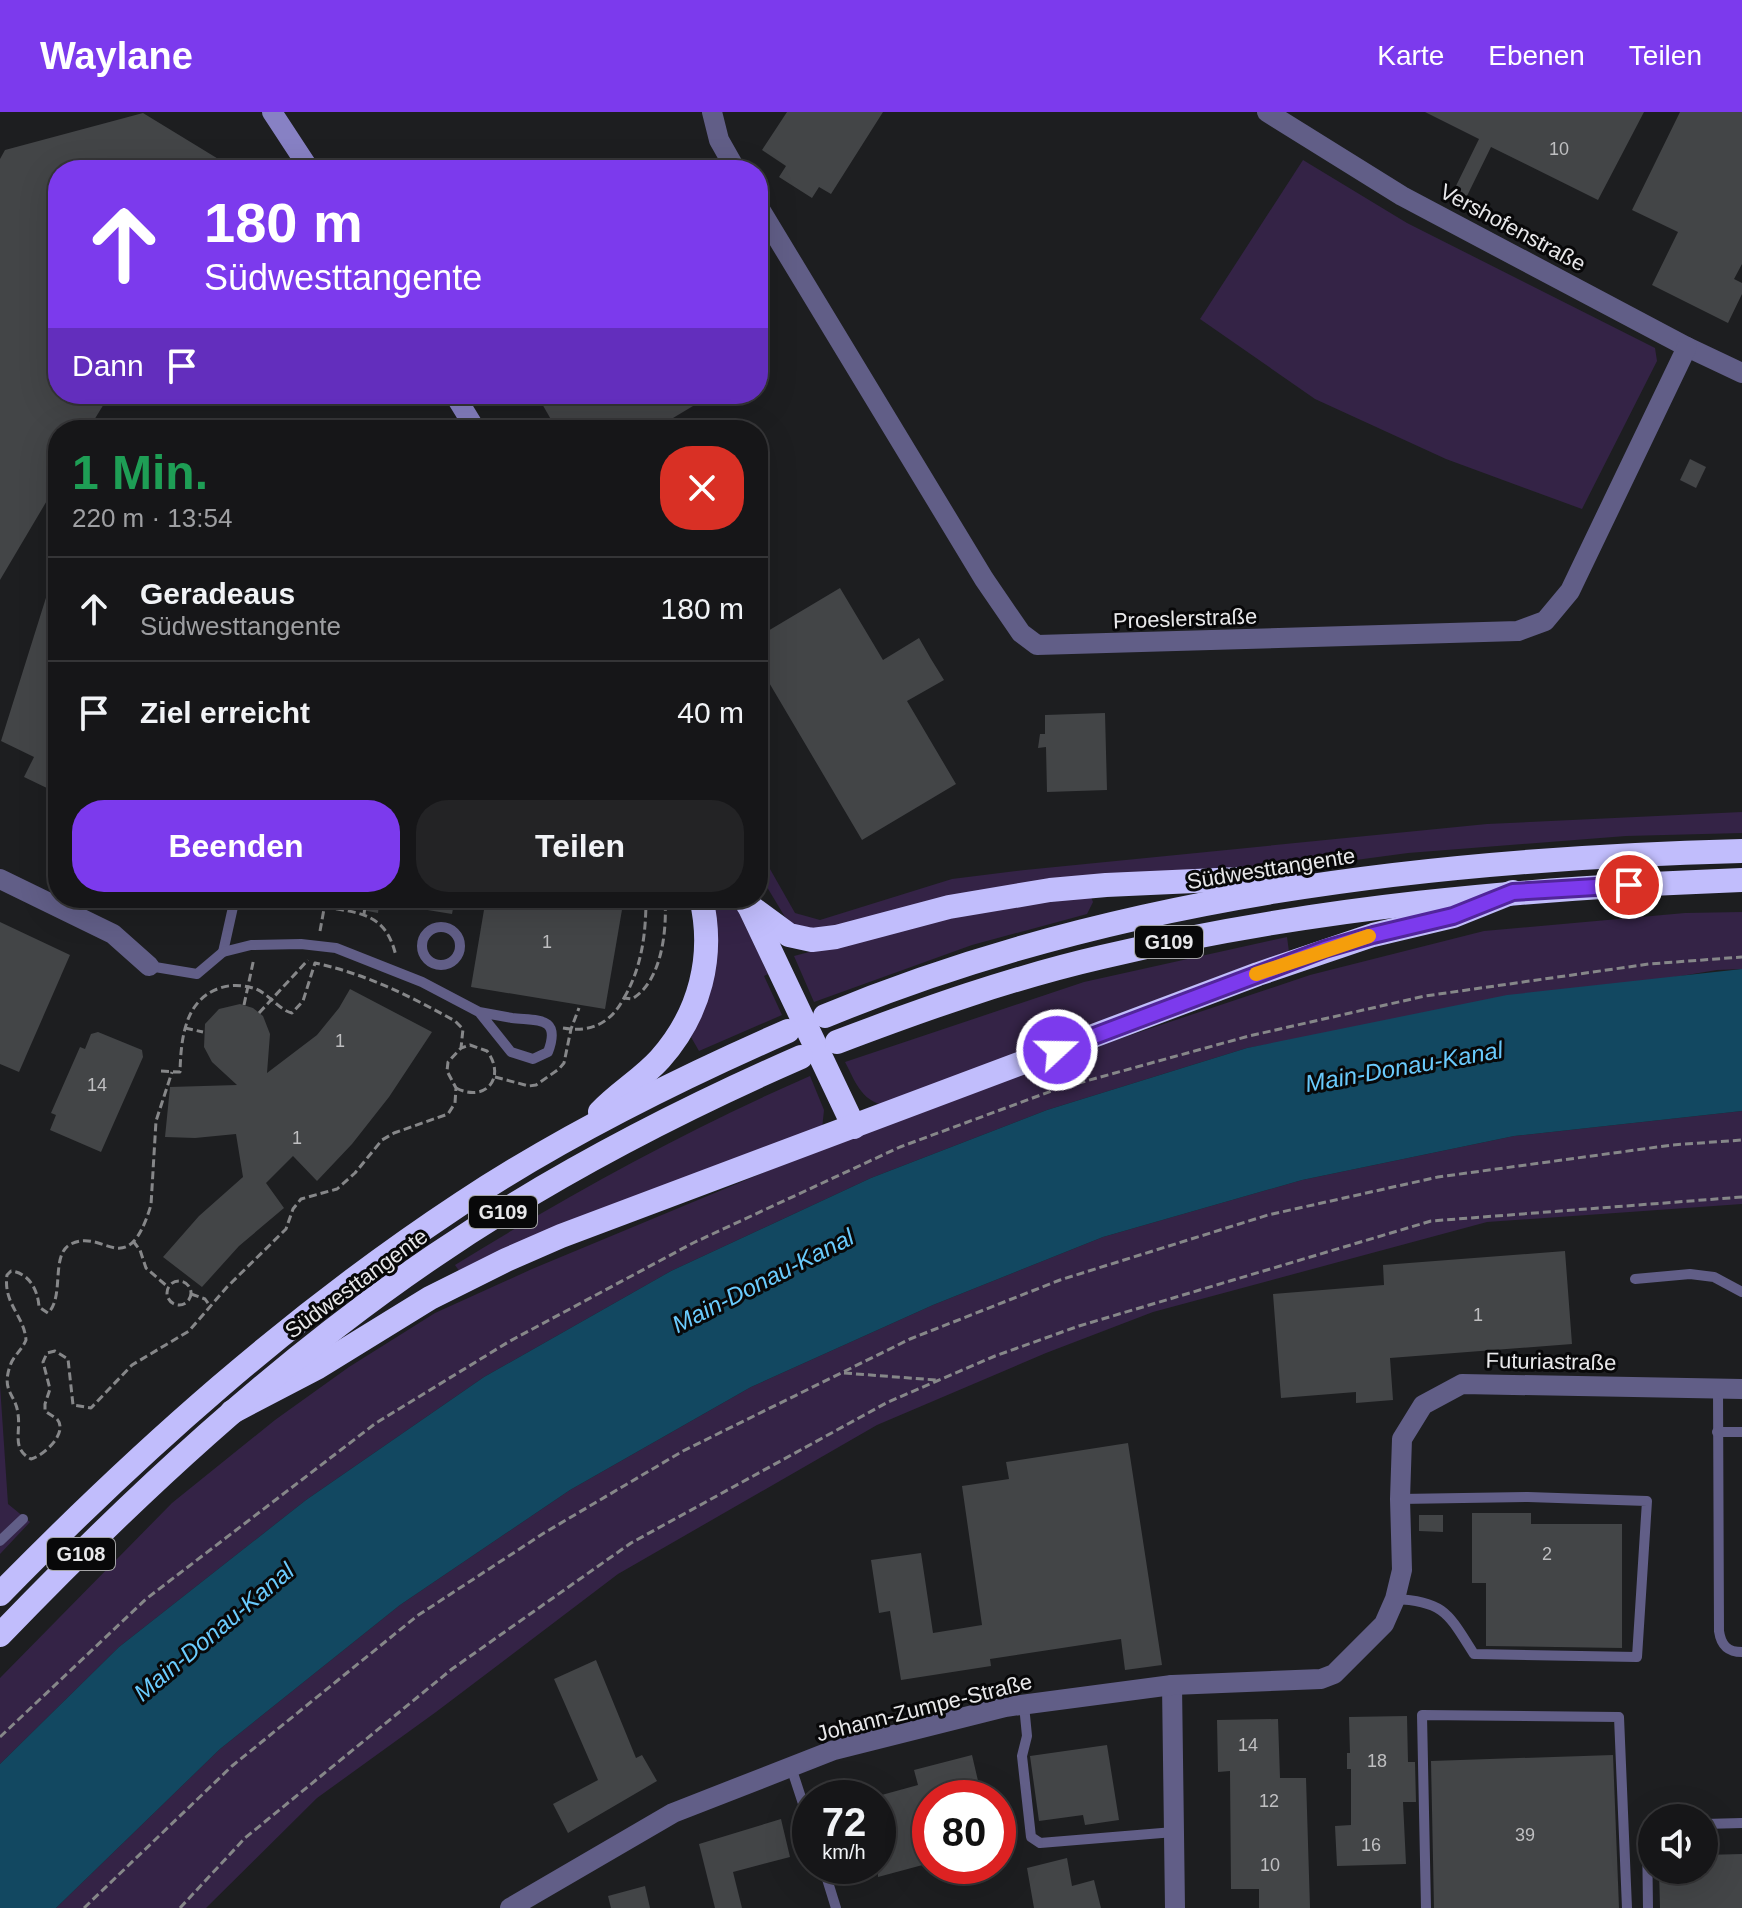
<!DOCTYPE html>
<html lang="de">
<meta charset="utf-8">
<style>
body{margin:0;font-family:Arial,sans-serif;background:#232325;color:#f1f3f6;height:100vh;display:flex;flex-direction:column;font-size:30px;white-space:nowrap}
*{box-sizing:border-box;margin:0}
p{font-size:26px;color:#9e9fa2}
.icon{flex:none;width:44px;height:44px;fill:none;stroke:currentColor;stroke-width:2;stroke-linecap:round;stroke-linejoin:round}
.map{position:relative;flex:1;overflow:hidden}
.panel{position:absolute;left:48px;top:308px;width:720px;height:488px;display:flex;flex-direction:column;background:#161618;border-radius:32px;box-shadow:0 8px 32px #0002,0 0 0 2px #353537}
.panel>*{flex:none}
.hud{position:absolute;left:48px;top:48px;width:720px;height:244px;border-radius:32px;box-shadow:0 8px 32px #0002,0 0 0 2px #353537;background:#7c3aed;color:#fff;overflow:hidden}
.controls{position:absolute;left:1638px;top:1692px;display:grid;gap:16px}
.controls a{display:grid;place-items:center;width:80px;height:80px;border-radius:50%;background:#161618;box-shadow:0 8px 32px #0002,0 0 0 2px #353537;font-size:40px}
.speed{position:absolute;left:792px;top:1668px;display:flex;gap:16px;font-size:40px;font-weight:700;text-align:center}
.speed>*{display:grid;place-content:center;width:104px;height:104px;border-radius:50%;background:#161618;box-shadow:0 8px 32px #0002,0 0 0 2px #353537;line-height:1}
.speed small{font-size:20px;font-weight:400}
.speed .limit{border:12px solid #d22;background:#fff;color:#111}
.pin{position:absolute;display:grid;place-items:center;width:68px;height:68px;color:#fff;margin:-34px;border:4px solid #fff;border-radius:50%;box-shadow:0 2px 8px #0007}
.me{position:absolute;width:88px;margin:-44px;rotate:69deg;stroke-linejoin:round;filter:drop-shadow(0 0 6px #0008)}
.turn{display:flex;align-items:center;gap:28px;height:168px;padding:0 24px;font-size:36px}
.turn .icon{width:104px;height:104px;stroke-width:2.5}
.turn b{display:block;font-size:56px;line-height:68px}
.then{display:flex;align-items:center;height:76px;padding:0 24px;background:#0003;gap:16px;font-size:30px}
.round{display:grid;place-items:center;flex:none;width:84px;height:84px;border-radius:32px;background:#232325}
.headline{display:flex;align-items:center;justify-content:space-between;height:136px;padding:0 24px}
h1{font-size:48px;font-weight:600;line-height:60px;color:#1e9e55}
.action{display:flex;gap:16px;margin-top:auto;padding:16px 24px}
.action a{flex:1;height:92px;border-radius:32px;background:#7c3aed;color:#fff;font-size:32px;font-weight:600;line-height:92px;text-align:center}
.action a+a{background:#232325;color:#f1f3f6}
ul{padding:0;list-style:none}
li{display:flex;align-items:center;gap:24px;height:104px;padding:0 24px;border-top:2px solid #353537}
li div{flex:1}
li b{display:block;font-size:30px}
li em{font-style:normal}
header{display:flex;align-items:center;gap:48px;box-sizing:border-box;height:112px;padding:0 40px;background:#7c3aed;color:#fff}
header strong{font-size:38px}
nav{display:flex;gap:44px;margin-inline-start:auto;font-size:28px}
.map>svg:first-child{display:block}
</style>
<header>
<strong>Waylane</strong>
<nav><a>Karte</a><a>Ebenen</a><a>Teilen</a></nav>
</header>
<div class="map">
<svg width="1742" height="1796" viewBox="0 0 1742 1796">
<rect width="100%" height="100%" fill="#1d1e20"/>
<g fill="#342346">
<polygon points="1303,48 1407,111 1655,236 1657,249 1582,397 1446,347 1315,287 1200,207"/>
<polygon points="1742,700 1742,721 1626,724 1408,741 822,820 796,814 785,805 758,760 758,736 795,801 820,808 952,767 1025,758 1487,712"/>
<polygon points="1091,785 1093,790 1087,802 972,833 814,890 794,844 973,797"/>
<polygon points="709,786 732,786 768,862 764,864 782,903 699,939 691,925 704,894"/>
<polygon points="1742,800 1742,857 1717,858 1247,936 1047,998 871,1066 671,1159 484,1265 306,1388 119,1535 0,1652 0,1566 172,1391 275,1308 349,1255 435,1201 532,1157 825,1035 1110,930 1310,863 1484,819 1685,801"/>
<path d="M1287,825L1289,840L883,993C861,988 855,969 845,950L1084,870Z"/>
<path d="M810,964L824,998L822,1017L462,1163L455,1153C570,1082 686,1018 810,964Z"/>
<polygon points="1742,999 1742,1092 1487,1110 1153,1200 1046,1241 877,1313 618,1462 436,1600 317,1686 206,1796 56,1796 220,1637 400,1493 570,1378 751,1275 933,1193 1103,1125 1302,1068 1514,1024"/>
<polygon points="0,1273 8,1392 30,1410 0,1442"/>
</g>
<polygon fill="#124861" points="1742,857 1742,999 1514,1024 1302,1068 1103,1125 933,1193 751,1275 570,1378 400,1493 220,1637 56,1796 0,1796 0,1652 119,1535 306,1388 484,1265 671,1159 871,1066 1047,998 1247,936 1507,883"/>
<g fill="#434547">
<polygon points="787,0 883,0 831,82 819,75 812,86 779,65 786,54 762,38"/>
<polygon points="1425,0 1644,0 1598,88 1491,35 1467,84 1454,78 1479,27"/>
<polygon points="1680,0 1742,0 1742,152 1734,167 1742,171 1742,182 1728,211 1652,173 1678,120 1632,98"/>
<polygon points="143,1 220,48 214,58 58,58 58,282 110,282 88,318 58,318 58,370 0,468 0,47 5,38"/>
<polygon points="555,282 713,282 653,318 557,318 541,290"/>
<polygon points="1690,347 1706,355 1696,376 1680,368"/>
<polygon points="55,457 58,458 58,664 51,678 24,665 34,645 1,629"/>
<polygon points="840,476 883,548 919,526 931,547 944,568 907,589 956,672 862,728 758,552 758,525"/>
<polygon points="1105,601 1107,678 1047,680 1046,635 1038,636 1040,622 1045,622 1045,603"/>
<polygon points="336,786 380,786 378,801 336,793"/>
<polygon points="403,786 455,786 452,802 403,794"/>
<polygon points="486,786 624,786 605,897 471,875"/>
<polygon points="0,810 70,843 19,960 0,952"/>
<polygon points="350,877 432,920 389,985 352,1032 317,1069 293,1044 266,1071 284,1096 239,1134 202,1175 163,1145 199,1104 243,1065 236,1022 195,1026 165,1025 170,975 237,973 212,950 204,935 205,912 219,897 240,892 253,896 263,904 270,922 267,961 317,923 339,896"/>
<polygon points="98,920 142,938 143,945 101,1040 50,1018 56,1003 51,1001 80,935 85,937 91,922"/>
<polygon points="1565,1139 1572,1232 1390,1246 1393,1288 1356,1291 1356,1280 1281,1286 1273,1182 1384,1173 1383,1153"/>
<polygon points="1128,1331 1162,1553 1125,1558 1121,1527 990,1547 991,1554 901,1568 890,1499 879,1501 871,1448 921,1441 933,1521 982,1513 962,1374 1009,1367 1006,1350"/>
<polygon points="1472,1401 1531,1401 1531,1412 1622,1412 1622,1536 1486,1534 1486,1471 1472,1471"/>
<polygon points="1419,1403 1443,1403 1443,1420 1419,1419"/>
<polygon points="596,1548 636,1646 642,1643 657,1669 568,1721 553,1692 598,1668 554,1567"/>
<polygon points="1407,1604 1408,1650 1415,1650 1416,1690 1403,1690 1406,1752 1337,1754 1335,1714 1351,1713 1351,1657 1347,1657 1347,1641 1350,1641 1349,1605"/>
<polygon points="1278,1607 1280,1666 1306,1666 1310,1796 1259,1796 1259,1777 1231,1777 1230,1659 1218,1660 1217,1608"/>
<polygon points="1107,1633 1119,1708 1085,1713 1083,1703 1039,1709 1030,1644"/>
<polygon points="972,1643 982,1686 930,1686 930,1751 878,1765 878,1684 918,1673 914,1658"/>
<polygon points="1613,1643 1619,1796 1434,1796 1431,1649"/>
<polygon points="781,1707 790,1745 733,1760 742,1796 715,1796 699,1732"/>
<polygon points="1742,1742 1742,1796 1660,1796 1659,1758 1704,1758 1704,1743"/>
<polygon points="1067,1746 1072,1774 1094,1768 1101,1796 1034,1796 1027,1756"/>
<polygon points="645,1774 650,1796 611,1796 608,1784"/>
</g>
<g fill="none" stroke-linecap="round" stroke-linejoin="round">
<g stroke="#868789" stroke-width="3" stroke-dasharray="8 4" stroke-linecap="butt">
<path d="M324,795C362,801 386,802 396,844"/>
<polyline points="364,802 366,788"/>
<polyline points="320,819 326,786"/>
<path d="M624,886C642,855 646,821 646,786"/>
<polyline points="244,893 254,846"/>
<polyline points="259,901 308,848"/>
<polyline points="185,916 203,920"/>
<path d="M563,916C591,921 611,911 624,886L632,887C662,869 667,819 665,786"/>
<path d="M161,959L180,960C181,928 184,888 220,876C231,872 245,873 256,877C270,883 279,898 292,901L303,889L315,851C366,862 410,884 455,909L463,917L461,936L448,950L447,959L456,976L455,991L448,1002L394,1021L382,1028L355,1061L337,1077L301,1087L293,1097L286,1117L227,1175L189,1219L132,1253L91,1296L73,1293L68,1247L55,1239L47,1241L43,1250L50,1277L45,1292V1299C49,1302 53,1304 57,1307C69,1321 43,1344 31,1347C11,1337 21,1320 18,1302C16,1282 1,1280 10,1254C13,1244 22,1238 26,1228C24,1203 3,1192 7,1163L11,1159C29,1161 38,1178 39,1195L48,1201C65,1185 50,1142 71,1132C104,1115 127,1172 151,1093L156,1009L172,960"/>
<polyline points="495,965 529,974 536,973 559,957 564,951 571,917 579,896"/>
<path d="M456,976C485,991 507,966 487,939L470,933L461,936"/>
<polyline points="133,1129 140,1138 146,1156 168,1175"/>
<circle cx="179" cy="1181" r="12"/>
<polyline points="191,1182 205,1187 210,1194"/>
<polyline points="844,1261 936,1268"/>
<polyline points="0,1625 146,1487 376,1311 510,1229 693,1131 900,1035 1057,977 1249,924 1425,884 1649,852 1742,845"/>
<polyline points="84,1796 232,1654 417,1504 544,1421 683,1339 910,1227 1060,1168 1268,1103 1438,1065 1672,1033 1742,1028"/>
<polyline points="180,1796 245,1726 452,1557 631,1431 888,1290 995,1244 1079,1214 1431,1109 1742,1085"/>
</g>
<g stroke="#615e87" stroke-width="10">
<circle cx="441" cy="834" r="19"/>
<polyline points="223,840 235,786"/>
<path d="M149,854L197,862L223,840L251,833L301,832L336,836L422,870L479,900L511,940L533,947L548,940C562,903 535,909 512,906C501,904 490,902 479,900"/>
<polyline points="1635,1167 1690,1162 1714,1165 1742,1180"/>
<path d="M1718,1277L1719,1519C1721,1533 1727,1540 1742,1540"/>
<polyline points="1717,1320 1742,1320"/>
<polyline points="0,1429 23,1407"/>
<path d="M1395,1487C1445,1489 1449,1503 1474,1542L1637,1545L1647,1389L1528,1385L1400,1387"/>
<polyline points="1024,1593 1027,1624 1022,1644 1031,1725 1040,1731 1174,1720"/>
<polyline points="791,1655 810,1713"/>
<polyline points="1704,1712 1742,1711"/>
<polyline points="823,1754 836,1796"/>
<polyline points="1426,1796 1422,1603 1619,1605 1627,1796"/>
<polyline points="1648,1796 1647,1720 1652,1715"/>
</g>
<g stroke="#615e87" stroke-width="20">
<polyline points="712,0 719,28 736,58"/>
<polyline points="1267,0 1402,84 1687,235 1742,261"/>
<polyline points="758,94 984,467 1021,521 1037,533 1518,519 1545,509 1570,479 1687,235"/>
<polyline points="0,767 113,822 149,854"/>
<polyline points="1172,1573 1175,1796"/>
<polyline points="510,1796 673,1701 834,1638 1005,1595 1172,1573 1321,1567 1334,1562 1384,1512 1395,1487 1402,1458 1400,1387 1402,1327 1423,1293 1462,1272 1742,1277"/>
</g>
<g stroke="#8781c4" stroke-width="20">
<polyline points="272,0 310,58"/>
<polyline points="454,282 476,318"/>
</g>
<g stroke="#c1bdfc" stroke-width="24">
<polyline points="748,793 789,823 812,828 836,825 949,795 1050,778 1106,773 1285,765"/>
<polyline points="750,796 854,1015"/>
<path d="M825,904C1114,784 1431,747 1742,739"/>
<path d="M837,930C924,897 1011,866 1102,845C1312,795 1526,776 1742,768"/>
<path d="M600,1000C619,980 642,967 660,947C700,902 715,844 701,786"/>
<polyline points="232,1300 318,1255 430,1186 506,1148 561,1124 1258,862 1373,823 1453,804 1513,780"/>
<path d="M0,1482C142,1337 292,1203 462,1091C565,1023 676,968 788,919"/>
<path d="M0,1523C133,1385 275,1252 434,1144C550,1065 673,1001 801,945"/>
</g>
</g>
<g fill="none" stroke-linecap="round" stroke-linejoin="round">
<defs>
<polyline id="route" points="1057,938 1325,837 1373,823 1453,804 1513,780 1629,773"/>
</defs>
<use href="#route" stroke="#51269a" stroke-width="20"/>
<use href="#route" stroke="#7c3aed" stroke-width="14"/>
<polyline stroke="#f59e0b" stroke-width="14" points="1256,862 1369,824"/>
</g>
<g text-anchor="middle" stroke-width="6" stroke-linejoin="round" paint-order="stroke">
<g font-size="18" fill="#bfbfc1">
<text x="1559" y="43">10</text>
<text x="547" y="836">1</text>
<text x="340" y="935">1</text>
<text x="97" y="979">14</text>
<text x="297" y="1032">1</text>
<text x="1478" y="1209">1</text>
<text x="1547" y="1448">2</text>
<text x="1248" y="1639">14</text>
<text x="1377" y="1655">18</text>
<text x="1269" y="1695">12</text>
<text x="1525" y="1729">39</text>
<text x="1371" y="1739">16</text>
<text x="1270" y="1759">10</text>
</g>
<g fill="#080809" stroke="#a5a5a6" stroke-width="2">
<rect x="1135" y="814" width="68" height="32" rx="6"/>
<rect x="469" y="1084" width="68" height="32" rx="6"/>
<rect x="47" y="1426" width="68" height="32" rx="6"/>
</g>
<g font-size="20" font-weight="bold" fill="#e8e8ea">
<text x="1169" y="837">G109</text>
<text x="503" y="1107">G109</text>
<text x="81" y="1449">G108</text>
</g>
<g font-size="22" fill="#e8e8ea" stroke="#080809">
<text transform="translate(1513 115) rotate(28)" y="8">Vershofenstraße</text>
<text transform="translate(1185 506) rotate(-2)" y="8">Proeslerstraße</text>
<text transform="translate(1271 756) rotate(-9)" y="8">Südwesttangente</text>
<text transform="translate(356 1171) rotate(-36)" y="8">Südwesttangente</text>
<text transform="translate(1551 1249) rotate(1)" y="8">Futuriastraße</text>
<text transform="translate(924 1595) rotate(-14)" y="8">Johann-Zumpe-Straße</text>
</g>
<g font-size="24" font-style="italic" fill="#6acbfd" stroke="#080809">
<text transform="translate(1404 955) rotate(-10)" y="8">Main-Donau-Kanal</text>
<text transform="translate(763 1169) rotate(-27)" y="8">Main-Donau-Kanal</text>
<text transform="translate(214 1520) rotate(-40)" y="8">Main-Donau-Kanal</text>
</g>
</g>
</svg>
<div class="controls">
<a><svg class="icon" aria-label="sound" viewBox="0 0 24 24"><path d="M4 9h4l5-4v14l-5-4H4zM17 9q2 3 0 6"/></svg></a>
</div>
<div class="speed"><div>72<small>km/h</small></div><div class="limit">80</div></div>
<div class="pin" style="left:1629px;top:773px;background:#d93025"><svg class="icon" aria-label="arrive" viewBox="0 0 24 24"><path d="M6 21V4h12l-3 4 3 4H6"/></svg></div>
<svg class="me" style="left:1057px;top:938px" viewBox="-20 -20 40 40"><circle r="17" fill="#7c3aed" stroke="#fff" stroke-width="3"/><path d="M0-11L8 9 0 5-8 9z" fill="#fff"/></svg>
<div class="hud">
<div class="turn"><svg class="icon" aria-label="ahead" viewBox="0 0 24 24"><path d="M12 20V5M6 11l6-6 6 6"/></svg><div><b>180 m</b>Südwesttangente</div></div>
<div class="then">Dann<svg class="icon" aria-label="arrive" viewBox="0 0 24 24"><path d="M6 21V4h12l-3 4 3 4H6"/></svg></div>
</div>
<section class="panel">
<div class="headline"><div><h1>1 Min.</h1><p>220 m · 13:54</p></div><a class="round" style="background:#d93025;color:#fff"><svg class="icon" aria-label="close" viewBox="0 0 24 24"><path d="M6 6l12 12M18 6L6 18"/></svg></a></div>
<ul>
<li><svg class="icon" aria-label="ahead" viewBox="0 0 24 24"><path d="M12 20V5M6 11l6-6 6 6"/></svg><div><b>Geradeaus</b><p>Südwesttangente</p></div><em>180 m</em></li>
<li><svg class="icon" aria-label="arrive" viewBox="0 0 24 24"><path d="M6 21V4h12l-3 4 3 4H6"/></svg><div><b>Ziel erreicht</b></div><em>40 m</em></li>
</ul>
<div class="action"><a>Beenden</a><a>Teilen</a></div>
</section>
</div>
